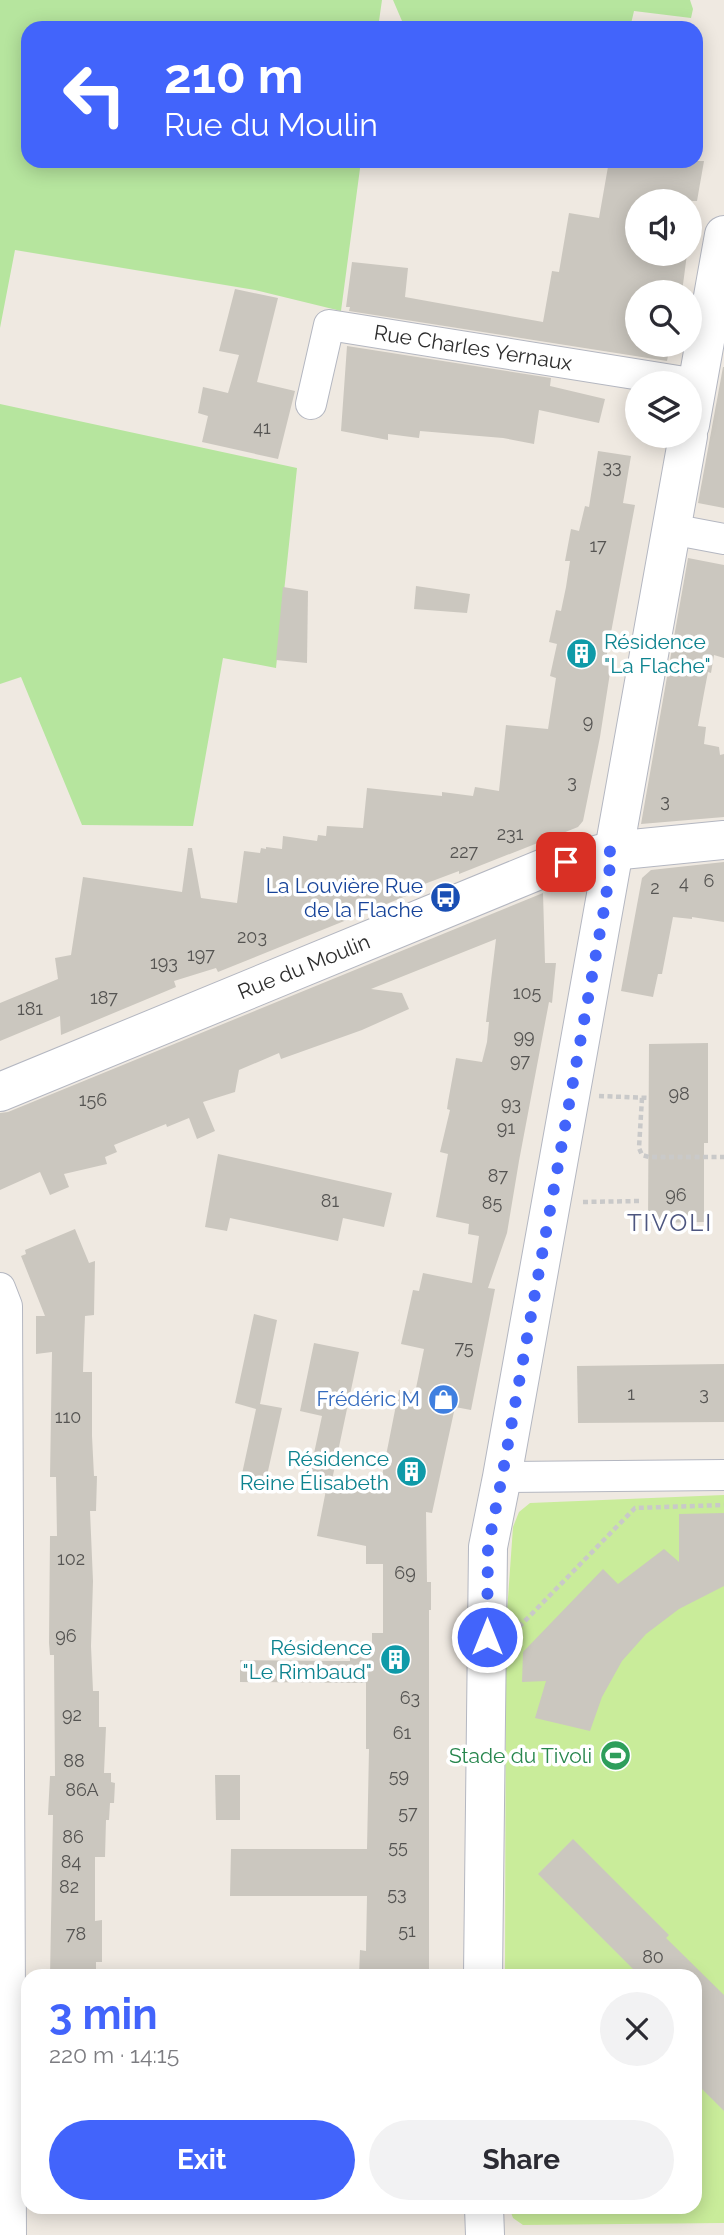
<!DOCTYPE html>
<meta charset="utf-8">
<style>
body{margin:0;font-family:Raleway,sans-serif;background:#f2f2f3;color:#2b2b33;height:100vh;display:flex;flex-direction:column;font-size:26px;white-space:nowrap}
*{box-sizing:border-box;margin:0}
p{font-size:23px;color:#7c7c81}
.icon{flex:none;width:38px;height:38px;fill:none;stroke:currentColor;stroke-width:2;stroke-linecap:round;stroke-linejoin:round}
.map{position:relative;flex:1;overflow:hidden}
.side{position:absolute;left:21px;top:1969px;width:681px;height:245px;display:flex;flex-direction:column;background:#fff;border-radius:21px;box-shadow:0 4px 18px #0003}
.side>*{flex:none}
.top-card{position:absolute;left:21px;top:21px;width:682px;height:147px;border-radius:21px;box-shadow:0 4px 18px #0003;background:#4264fb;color:#fff;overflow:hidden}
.fabs{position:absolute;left:625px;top:189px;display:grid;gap:14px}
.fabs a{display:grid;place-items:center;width:77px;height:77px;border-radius:50%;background:#fff;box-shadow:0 4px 18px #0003;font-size:35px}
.pin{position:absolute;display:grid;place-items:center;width:60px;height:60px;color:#fff;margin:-30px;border-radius:14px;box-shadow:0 4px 10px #0006}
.me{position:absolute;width:77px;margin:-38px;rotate:0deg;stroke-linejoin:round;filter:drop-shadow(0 0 5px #0008)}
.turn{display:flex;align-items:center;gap:24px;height:147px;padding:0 28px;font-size:32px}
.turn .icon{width:91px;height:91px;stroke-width:2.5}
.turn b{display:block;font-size:49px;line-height:60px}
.round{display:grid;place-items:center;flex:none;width:74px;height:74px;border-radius:37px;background:#f2f2f3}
.summary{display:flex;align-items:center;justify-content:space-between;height:119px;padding:0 28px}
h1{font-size:42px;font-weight:700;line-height:52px;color:#4264fb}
.primary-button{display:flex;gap:14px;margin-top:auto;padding:14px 28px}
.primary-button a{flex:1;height:80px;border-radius:42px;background:#4264fb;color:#fff;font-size:28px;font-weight:700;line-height:80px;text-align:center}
.primary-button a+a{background:#f2f2f3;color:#2b2b33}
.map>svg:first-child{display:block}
</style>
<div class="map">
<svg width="724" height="2235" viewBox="0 0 724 2235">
<rect width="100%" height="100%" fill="#efe9e1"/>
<g fill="#b6e59e">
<polygon points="0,0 382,0 378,28 28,28 28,161 361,161 341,311 255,290 15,250 0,328"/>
<polygon points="393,0 690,0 693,9 691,18 634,11 630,28 418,28 402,21"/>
<polygon points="0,404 297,468 276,668 223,658 193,826 82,825 21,677 0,684"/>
</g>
<polygon fill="#c9ec9a" points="724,1495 724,2223 523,2225 513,2218 509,2207 695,2207 695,1976 505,1976 506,1626 513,1527 519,1512 530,1503"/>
<g fill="#cbc7bf">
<polygon points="609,161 704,161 697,201 637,201 637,254 687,254 682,292 637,292 637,345 670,345 667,361 349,311 350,307 346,307 352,262 408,268 405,297 543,322 552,271 559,272 569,213 599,218"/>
<polygon points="235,289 278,298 257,382 295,391 278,459 202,442 208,416 198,413 203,387 228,393 239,355 219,351"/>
<polygon points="347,346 551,378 550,386 605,399 599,423 539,410 534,444 503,438 420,431 419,438 388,434 388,440 341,431"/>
<polygon points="723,367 724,367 724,508 698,503"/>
<polygon points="598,451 631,456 623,503 635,505 606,659 612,660 600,737 583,821 578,827 459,874 459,871 419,886 421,890 218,972 216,968 174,981 176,987 61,1035 60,1016 0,1041 0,1003 58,979 55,958 71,955 83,877 182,892 188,848 192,848 201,898 237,903 244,851 260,853 261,848 266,849 266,847 282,849 283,836 317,841 318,835 326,836 327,826 363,828 367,788 442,796 442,792 473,796 475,787 499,791 506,725 548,729 556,678 550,676 557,644 549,642 556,610 561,611 566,587 570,561 565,561 571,529 579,531 585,506 589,507"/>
<polygon points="688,558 724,565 724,658 714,655 711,673 708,672 704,693 698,726 706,727 704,744 719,747 720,755 724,754 724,817 641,824"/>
<polygon points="416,586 470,594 467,613 414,609"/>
<polygon points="283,587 308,591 307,663 276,660"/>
<polygon points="724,862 724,922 692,917 692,919 673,917 662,974 658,974 653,997 621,991 642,878 651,870"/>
<polygon points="543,893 545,963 556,963 552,1003 549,1002 519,1161 507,1233 488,1288 495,1289 471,1410 455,1407 432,1513 426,1512 427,1582 431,1582 431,1610 429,1610 429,1976 359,1976 360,1950 366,1951 367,1896 230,1896 231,1849 367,1849 369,1749 366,1749 366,1683 240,1682 240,1660 350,1661 350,1650 356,1650 356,1646 372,1645 372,1633 383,1633 383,1564 366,1564 366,1546 317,1536 326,1490 307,1486 322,1416 300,1411 314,1343 359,1352 332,1480 379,1491 399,1390 415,1393 424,1349 401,1344 413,1290 419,1291 423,1273 472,1283 479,1236 468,1234 469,1224 436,1217 448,1154 440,1152 450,1110 447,1109 448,1102 456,1058 482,1062 487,1042 489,1022 486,1022 496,939 371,989 402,993 409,1009 362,1030 281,1059 279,1053 239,1070 235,1092 203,1102 215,1131 197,1139 189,1118 167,1127 166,1124 114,1145 117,1152 105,1157 107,1164 64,1174 69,1187 50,1195 40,1172 0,1190 0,1113 8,1112"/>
<polygon points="708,1043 708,1143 704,1143 704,1222 648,1223 649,1044"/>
<polygon points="218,1154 392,1193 384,1227 343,1218 338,1241 230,1218 227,1231 205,1227"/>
<polygon points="75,1229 89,1263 95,1261 94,1315 85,1316 84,1341 83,1372 92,1372 92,1436 94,1476 97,1476 96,1511 90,1511 93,1581 91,1646 93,1691 99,1691 99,1727 106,1727 104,1773 111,1773 111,1782 115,1783 114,1803 110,1803 109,1820 106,1820 105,1857 95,1857 95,1921 102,1920 102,1962 96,1962 96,1976 50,1976 53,1815 48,1815 50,1776 55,1776 54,1655 50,1655 49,1643 50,1536 57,1536 56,1477 50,1477 52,1352 36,1354 36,1316 45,1316 21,1256 26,1254 25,1250"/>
<polygon points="254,1314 277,1320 260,1404 282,1408 264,1489 240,1483 256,1409 235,1403"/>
<polygon points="724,1364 724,1422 578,1423 577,1366"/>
<polygon points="724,1513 724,1586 679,1609 646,1634 622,1661 602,1697 590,1731 535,1718 546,1681 522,1682 523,1652 603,1569 618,1584 664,1549 679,1562 679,1514"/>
<polygon points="215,1775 240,1775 240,1820 216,1820"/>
<polygon points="573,1839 669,1935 666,1938 724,1995 724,2111 695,2082 695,1976 640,1976 538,1874"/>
</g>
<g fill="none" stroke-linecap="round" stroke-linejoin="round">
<defs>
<g id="street">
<polyline points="311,404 329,325 697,384"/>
<polyline points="671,529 724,539"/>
<polyline points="0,1288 7,1306 11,2235"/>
<polyline points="502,1477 724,1475"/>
</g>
<g id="secondary">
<polyline points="690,425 724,235"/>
<polyline points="0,1092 544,868 612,851 724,840"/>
<polyline points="483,1976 488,1547 502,1477 688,436"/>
<polyline points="484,2207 485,2235"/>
</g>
</defs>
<use href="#street" stroke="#b4b7c1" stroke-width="32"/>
<use href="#secondary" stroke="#b4b7c1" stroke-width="40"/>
<g stroke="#c9c9c9" stroke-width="4.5" stroke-dasharray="5 3.5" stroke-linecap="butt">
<polyline points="599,1096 650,1098"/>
<polyline points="642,1098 639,1148 642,1155 649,1157 724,1157"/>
<polyline points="583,1202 641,1201"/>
<polyline points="519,1627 635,1508 724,1505"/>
</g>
<use href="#street" stroke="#fff" stroke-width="30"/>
<use href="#secondary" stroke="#fff" stroke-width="38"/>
</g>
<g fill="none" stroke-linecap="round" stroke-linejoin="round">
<polyline stroke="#4264fb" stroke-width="12" stroke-dasharray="0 21.6" points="487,1637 488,1547 502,1477 605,904 612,851 566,862"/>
</g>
<defs>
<symbol id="building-disc" viewBox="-11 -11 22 22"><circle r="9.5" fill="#0f9aa8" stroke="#fff"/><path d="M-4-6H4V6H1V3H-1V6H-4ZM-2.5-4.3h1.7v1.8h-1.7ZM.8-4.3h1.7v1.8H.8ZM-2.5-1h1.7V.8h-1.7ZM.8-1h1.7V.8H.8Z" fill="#fff"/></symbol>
<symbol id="bus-disc" viewBox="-11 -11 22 22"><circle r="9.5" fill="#1a4fb4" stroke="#fff"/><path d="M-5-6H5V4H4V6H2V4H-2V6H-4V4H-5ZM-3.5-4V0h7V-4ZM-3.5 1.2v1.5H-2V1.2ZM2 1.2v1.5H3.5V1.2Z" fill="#fff"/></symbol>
<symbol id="shop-disc" viewBox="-11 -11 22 22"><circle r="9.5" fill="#3f7fe0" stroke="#fff"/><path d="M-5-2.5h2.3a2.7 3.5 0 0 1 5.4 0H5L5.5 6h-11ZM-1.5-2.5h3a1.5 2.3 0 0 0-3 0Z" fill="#fff"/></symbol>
<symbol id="stadium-disc" viewBox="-11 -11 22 22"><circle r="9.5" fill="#2e9e5b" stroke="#fff"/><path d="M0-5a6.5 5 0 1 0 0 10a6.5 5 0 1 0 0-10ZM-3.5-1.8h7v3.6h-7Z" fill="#fff"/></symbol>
</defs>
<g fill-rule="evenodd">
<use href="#building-disc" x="564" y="636" width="35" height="35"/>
<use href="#bus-disc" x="428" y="880" width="35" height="35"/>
<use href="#shop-disc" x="426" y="1382" width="35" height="35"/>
<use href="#building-disc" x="394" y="1454" width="35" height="35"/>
<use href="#building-disc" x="378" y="1642" width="35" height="35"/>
<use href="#stadium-disc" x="598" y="1738" width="35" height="35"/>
</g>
<g text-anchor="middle" stroke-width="7" stroke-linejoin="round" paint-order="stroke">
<g font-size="18" fill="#555452">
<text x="262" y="434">41</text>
<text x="612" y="473">33</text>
<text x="598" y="552">17</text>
<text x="588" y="728">9</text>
<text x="572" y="788">3</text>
<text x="665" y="807">3</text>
<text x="510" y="840">231</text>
<text x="464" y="858">227</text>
<text x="709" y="887">6</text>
<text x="684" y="889">4</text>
<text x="655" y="894">2</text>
<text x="252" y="943">203</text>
<text x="201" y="961">197</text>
<text x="164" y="969">193</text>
<text x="527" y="999">105</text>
<text x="104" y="1004">187</text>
<text x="30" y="1015">181</text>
<text x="524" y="1043">99</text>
<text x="520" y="1067">97</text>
<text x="679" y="1100">98</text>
<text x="93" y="1106">156</text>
<text x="511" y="1110">93</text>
<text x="506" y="1134">91</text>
<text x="498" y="1182">87</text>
<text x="676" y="1201">96</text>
<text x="330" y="1207">81</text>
<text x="492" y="1209">85</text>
<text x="464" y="1354">75</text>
<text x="631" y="1400">1</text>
<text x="704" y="1400">3</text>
<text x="68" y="1423">110</text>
<text x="71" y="1565">102</text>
<text x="405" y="1579">69</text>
<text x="66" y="1642">96</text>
<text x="410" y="1704">63</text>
<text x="72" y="1721">92</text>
<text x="402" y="1739">61</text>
<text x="74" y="1767">88</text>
<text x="399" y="1782">59</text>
<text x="82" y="1796">86A</text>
<text x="408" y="1819">57</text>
<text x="73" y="1843">86</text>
<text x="398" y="1853">55</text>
<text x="71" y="1868">84</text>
<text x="69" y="1893">82</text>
<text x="397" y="1900">53</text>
<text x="407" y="1937">51</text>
<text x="76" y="1940">78</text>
<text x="653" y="1963">80</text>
</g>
<g font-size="21" fill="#2e2e2e" stroke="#fff">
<text transform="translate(473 348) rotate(9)" y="7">Rue Charles Yernaux</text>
<text transform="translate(304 967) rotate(-22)" y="7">Rue du Moulin</text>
</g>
<g font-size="21" fill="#0d838f" stroke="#fff" text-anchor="end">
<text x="604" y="649" text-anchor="start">Résidence<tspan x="604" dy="24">"La Flache"</tspan></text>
<text x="389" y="1466">Résidence<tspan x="389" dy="24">Reine Élisabeth</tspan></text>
<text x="372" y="1655">Résidence<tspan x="372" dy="24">"Le Rimbaud"</tspan></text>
</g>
<g font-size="21" fill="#164399" stroke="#fff" text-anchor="end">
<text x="423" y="893">La Louvière Rue<tspan x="423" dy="24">de la Flache</tspan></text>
</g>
<g font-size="21" fill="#366cbe" stroke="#fff" text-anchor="end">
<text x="420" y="1406">Frédéric M</text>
</g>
<g font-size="21" fill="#27864d" stroke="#fff" text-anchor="end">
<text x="592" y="1763">Stade du Tivoli</text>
</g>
<g font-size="24" letter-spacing="2" fill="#4d5680" stroke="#fff">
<text x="670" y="1231">TIVOLI</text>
</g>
</g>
</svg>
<div class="fabs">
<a><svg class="icon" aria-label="sound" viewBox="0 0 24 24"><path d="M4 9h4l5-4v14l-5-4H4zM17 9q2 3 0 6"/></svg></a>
<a><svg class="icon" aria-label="search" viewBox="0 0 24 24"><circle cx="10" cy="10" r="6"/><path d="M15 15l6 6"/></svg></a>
<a><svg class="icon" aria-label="layers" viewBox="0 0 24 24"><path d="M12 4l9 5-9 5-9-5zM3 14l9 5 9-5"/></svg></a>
</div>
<div class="pin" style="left:566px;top:862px;background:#d93025"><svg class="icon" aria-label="arrive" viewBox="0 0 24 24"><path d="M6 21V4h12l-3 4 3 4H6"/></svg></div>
<svg class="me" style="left:487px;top:1637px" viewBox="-20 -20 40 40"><circle r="17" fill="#4264fb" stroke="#fff" stroke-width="3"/><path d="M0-11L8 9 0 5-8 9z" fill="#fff"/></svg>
<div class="top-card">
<div class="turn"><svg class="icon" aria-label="left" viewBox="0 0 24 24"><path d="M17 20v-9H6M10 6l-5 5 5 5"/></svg><div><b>210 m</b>Rue du Moulin</div></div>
</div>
<section class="side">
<div class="summary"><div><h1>3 min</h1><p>220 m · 14:15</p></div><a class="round"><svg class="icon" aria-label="close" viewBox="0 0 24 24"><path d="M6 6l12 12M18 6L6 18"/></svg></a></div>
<div class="primary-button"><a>Exit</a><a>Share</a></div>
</section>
</div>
